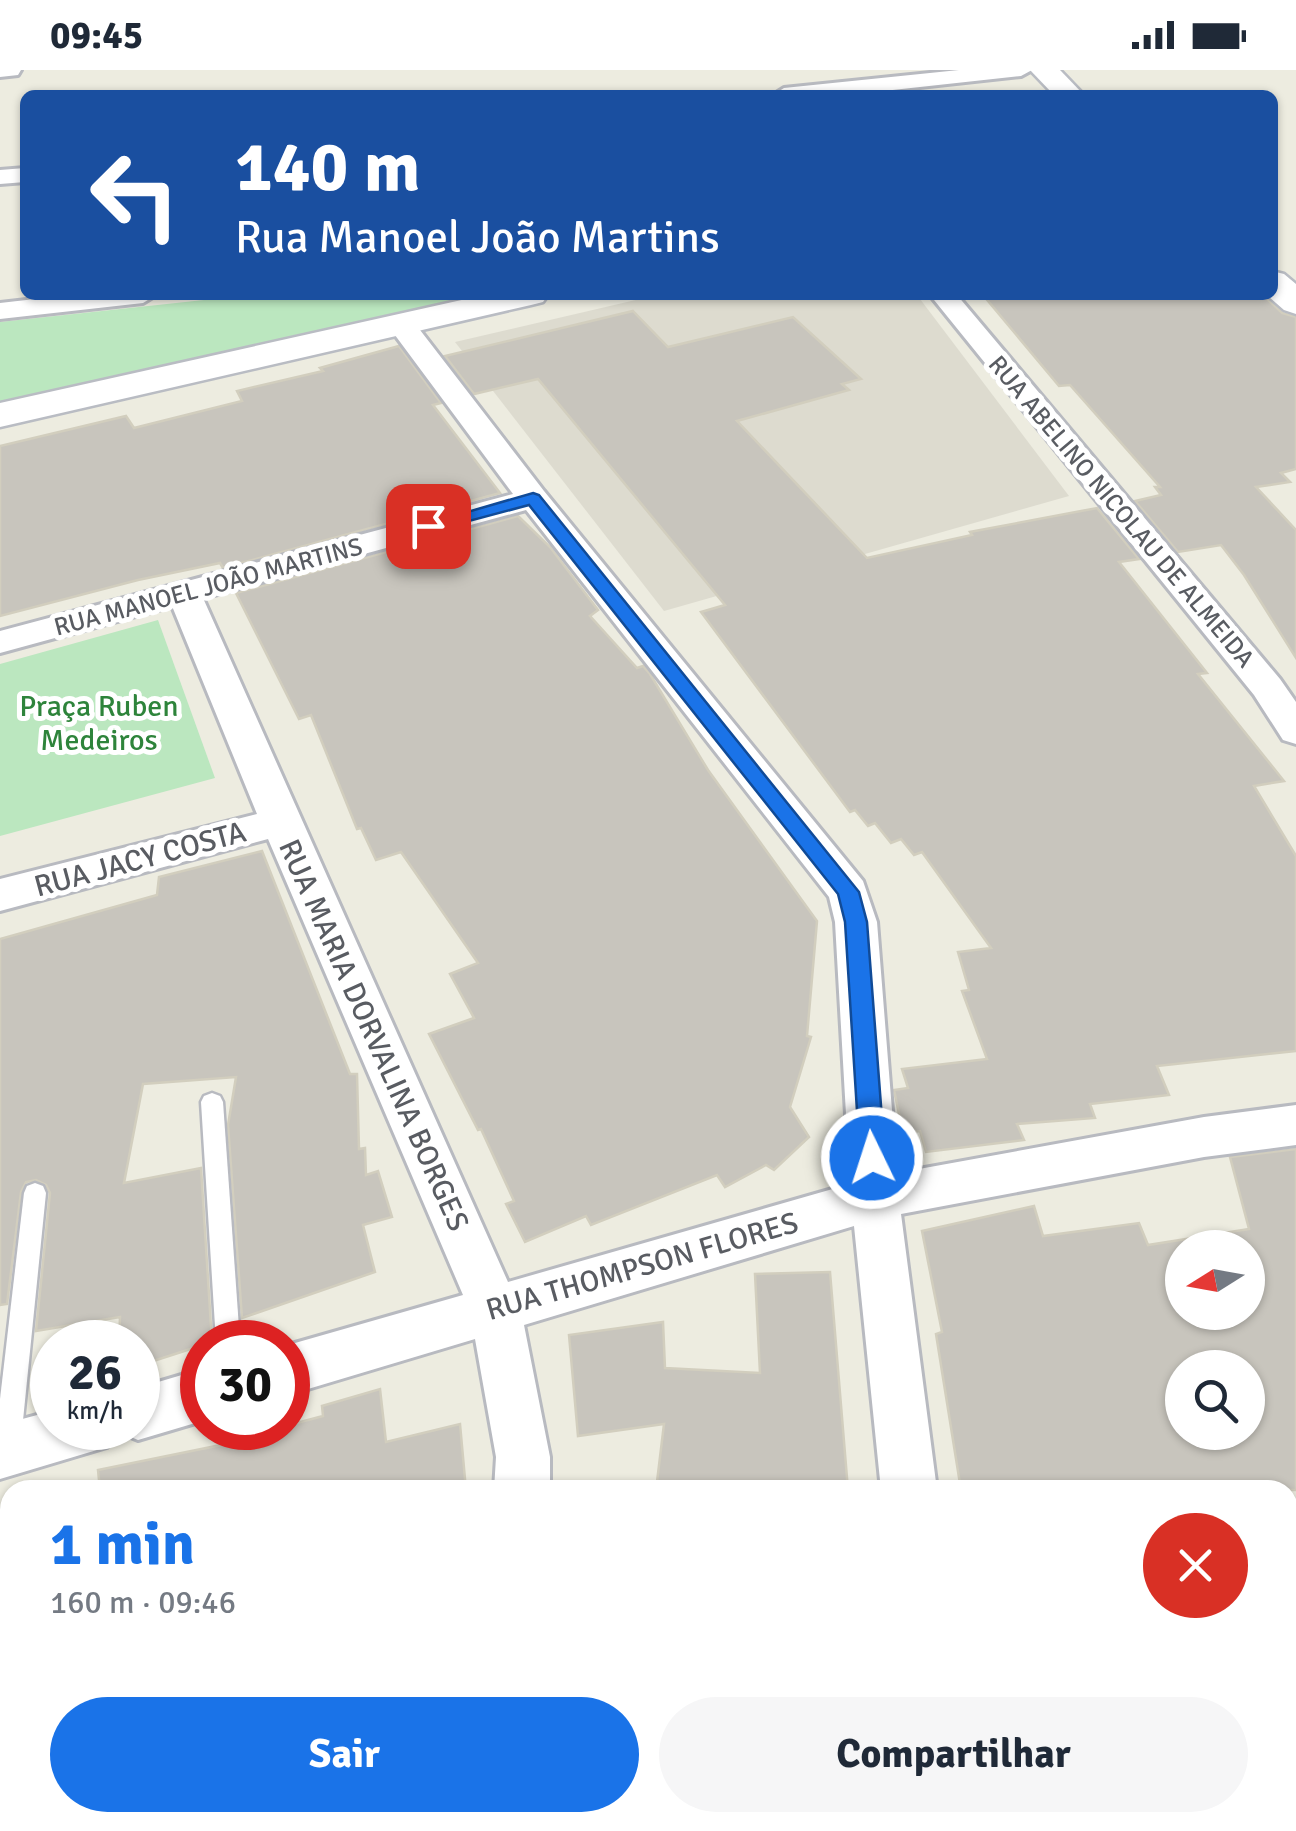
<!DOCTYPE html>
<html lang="pt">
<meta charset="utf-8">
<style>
body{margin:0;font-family:Signika,sans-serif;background:#f6f6f7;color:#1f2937;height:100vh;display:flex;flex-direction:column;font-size:38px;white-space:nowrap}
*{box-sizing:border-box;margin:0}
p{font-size:32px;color:#747a83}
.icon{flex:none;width:55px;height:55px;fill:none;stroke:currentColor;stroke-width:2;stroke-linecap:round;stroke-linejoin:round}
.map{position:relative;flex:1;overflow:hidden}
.details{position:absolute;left:0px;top:1410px;width:1298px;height:352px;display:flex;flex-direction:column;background:#fff;border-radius:30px 30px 0 0;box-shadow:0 2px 8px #0004}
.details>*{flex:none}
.hud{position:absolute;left:20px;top:20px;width:1258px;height:210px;border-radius:15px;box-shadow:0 2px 8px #0004;background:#1a4fa0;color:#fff;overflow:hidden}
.needle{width:65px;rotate:259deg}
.buttons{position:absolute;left:1165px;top:1160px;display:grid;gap:20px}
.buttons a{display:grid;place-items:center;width:100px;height:100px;border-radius:50%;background:#fff;box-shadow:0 2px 8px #0004;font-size:50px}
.speed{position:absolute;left:30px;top:1250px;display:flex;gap:20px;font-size:50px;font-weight:700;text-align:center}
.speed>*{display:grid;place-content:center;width:130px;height:130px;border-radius:50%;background:#fff;box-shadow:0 2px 8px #0004;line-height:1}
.speed small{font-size:25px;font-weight:400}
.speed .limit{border:15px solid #d22;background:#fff;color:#111}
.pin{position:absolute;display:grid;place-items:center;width:85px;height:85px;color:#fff;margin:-42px;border-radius:20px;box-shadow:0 5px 15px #0006}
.me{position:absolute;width:110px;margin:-55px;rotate:356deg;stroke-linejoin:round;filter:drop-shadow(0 0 8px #0008)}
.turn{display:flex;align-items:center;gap:35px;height:210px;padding:0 50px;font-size:45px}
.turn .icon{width:130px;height:130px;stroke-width:2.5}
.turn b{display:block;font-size:70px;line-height:85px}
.round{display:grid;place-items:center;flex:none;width:105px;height:105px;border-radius:52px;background:#f6f6f7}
.overview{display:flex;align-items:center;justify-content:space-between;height:170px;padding:0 50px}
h1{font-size:60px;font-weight:700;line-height:75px;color:#1a73e8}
.primary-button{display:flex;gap:20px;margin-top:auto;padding:20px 50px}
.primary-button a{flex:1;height:115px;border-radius:60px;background:#1a73e8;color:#fff;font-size:40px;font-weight:700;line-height:115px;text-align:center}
.primary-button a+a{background:#f6f6f7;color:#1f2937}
.status{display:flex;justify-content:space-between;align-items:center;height:70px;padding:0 50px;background:#fff;direction:ltr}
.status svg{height:28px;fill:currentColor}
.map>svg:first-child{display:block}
</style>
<div class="status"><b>09:45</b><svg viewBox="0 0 49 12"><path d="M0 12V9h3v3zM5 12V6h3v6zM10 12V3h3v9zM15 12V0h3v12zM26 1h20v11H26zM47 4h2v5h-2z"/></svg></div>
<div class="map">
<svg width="1296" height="1761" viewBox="0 0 1296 1761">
<rect width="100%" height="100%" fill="#edece0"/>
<polygon fill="#dddbcf" points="657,225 917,225 1069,426 664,541 455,272"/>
<g fill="#bbe7bf">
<polygon points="250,225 476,225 0,332 0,252"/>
<polygon points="158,550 215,708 0,766 0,594"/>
</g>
<g fill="#c8c5bd" stroke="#d2cebe" stroke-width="2.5" fill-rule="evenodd">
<polygon points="983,225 1263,225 1282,243 1296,247 1296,399 1281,403 1290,412 1256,417 1296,460 1296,588 1244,505 1221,475 1178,482 1135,431 1161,425 1155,417 1160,417 1070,315 1059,316"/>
<polygon points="633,241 668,277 793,247 861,309 842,314 849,320 737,351 867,488 972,465 970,462 1097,438 1139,489 1119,492 1207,603 1198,604 1284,711 1254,716 1296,786 1296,981 1157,996 1169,1025 1090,1034 1095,1048 1017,1054 1024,1070 926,1082 920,1061 903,1063 894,1020 908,1018 902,999 987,989 962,921 969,920 958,882 991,878 922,782 914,785 901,769 891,773 875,753 868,756 855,740 850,742 701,542 725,535 538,309 474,324 445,286"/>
<polygon points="399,276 441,333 433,335 500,423 223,498 220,493 138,510 0,546 0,376 126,346 134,358 242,331 237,321 323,301 320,298"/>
<polygon points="518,446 550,477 598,540 590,546 637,598 643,596 650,604 708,700 817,851 807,966 811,967 790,1037 809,1067 774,1100 766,1095 725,1117 717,1105 591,1155 586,1146 525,1172 506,1134 514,1131 481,1059 478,1060 429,964 474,948 450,904 478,893 401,782 376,790 361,758 357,759 311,645 299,649 236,523"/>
<polygon points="262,781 350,1004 357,1004 359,1079 365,1078 366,1105 378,1101 392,1147 363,1155 375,1202 242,1248 228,1055 236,1007 143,1014 124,1113 201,1098 212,1272 138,1296 138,1272 119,1272 120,1247 36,1261 50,1123 46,1115 36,1110 26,1112 21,1122 7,1234 0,1235 0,869 157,825 159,807"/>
<path d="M1296,1079V1420H961L936,1264L942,1262L922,1161L1034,1136L1043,1166L1139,1153L1148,1175L1249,1159L1230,1087ZM1182,1178H1248V1242H1182ZM1182,1298H1248V1362H1182Z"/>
<polygon points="830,1202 848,1420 656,1420 664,1354 578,1366 569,1265 663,1252 665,1298 760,1303 755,1204"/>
<polygon points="380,1319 386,1372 460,1354 466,1420 100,1420 98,1400 275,1364 274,1359 323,1346 322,1336"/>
</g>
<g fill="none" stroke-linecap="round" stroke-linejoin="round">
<defs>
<g id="lane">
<polygon points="212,1023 220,1026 223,1032 240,1272 216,1272 201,1032 204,1026"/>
<polygon points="35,1113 43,1116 46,1123 20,1380 16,1389 7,1393 0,1390 0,1329 24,1123 27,1116"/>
</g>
<g id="street">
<polygon points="0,0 21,0 18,5 0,7"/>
<polygon points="959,0 1032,0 1021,6 847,25 773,25 784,18"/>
<polygon points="25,98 25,112 0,114 0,100"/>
<polygon points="70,225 156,225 143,233 0,249 0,233"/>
<polygon points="930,225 957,225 1280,609 1296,632 1296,674 1283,670 1254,625"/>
<path d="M400,245L410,247L544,421L863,811L877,852L897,1103L1204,1047L1296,1035V1075L1204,1087L901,1144L937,1420H881L854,1156L524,1255L550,1387V1420H494L496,1387L475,1269L288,1325V1275L463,1225L268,769L0,841V809L257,744L172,536L0,583V561L513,424L386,253ZM526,440L829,827L835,852L850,1114L508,1212L203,528Z"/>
<polygon points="202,1299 202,1351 138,1370 119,1362 117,1358 138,1358 138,1318"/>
<polygon points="52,1341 52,1358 115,1358 107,1377 0,1409 0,1355"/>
<polygon points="100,1752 178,1752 175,1761 96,1761"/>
<polygon points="439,1752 502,1752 500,1761 436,1761"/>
<polygon points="881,1752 945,1752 944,1761 880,1761"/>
</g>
<g id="secondary">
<polygon points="1030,0 1060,0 1084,25 1054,25"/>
<polygon points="1272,201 1284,204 1296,214 1296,244 1284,240 1267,225 1272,225"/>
<polygon points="484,225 548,225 543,232 531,235 0,357 0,333"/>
</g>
</defs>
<use href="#lane" stroke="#b8bac0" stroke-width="5"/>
<use href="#street" stroke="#b8bac0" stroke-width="6"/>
<use href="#secondary" stroke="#b9bcc3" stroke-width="5"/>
<use href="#lane" fill="#fff" fill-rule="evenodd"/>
<use href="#street" fill="#fff" fill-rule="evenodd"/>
<use href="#secondary" fill="#fff" fill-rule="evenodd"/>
</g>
<polygon fill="#1a73e8" stroke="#114b97" stroke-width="2.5" points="533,423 539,425 859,822 867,852 885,1088 881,1096 872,1100 863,1096 860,1088 845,852 838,824 529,435 428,462 419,456"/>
<g text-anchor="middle" stroke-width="10" stroke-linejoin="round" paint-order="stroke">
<g font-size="25" fill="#595c62" stroke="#fff">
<text transform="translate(1122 441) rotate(50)" y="9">RUA ABELINO NICOLAU DE ALMEIDA</text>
<text transform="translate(208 516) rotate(-15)" y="9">RUA MANOEL JOÃO MARTINS</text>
</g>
<g font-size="30" fill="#2e843b" stroke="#fff">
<text x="99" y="646">Praça Ruben<tspan x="99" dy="34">Medeiros</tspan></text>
</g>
<g font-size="30" fill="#595c62" stroke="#fff">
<text transform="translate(140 789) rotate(-15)" y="10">RUA JACY COSTA</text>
<text transform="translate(374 965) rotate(66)" y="10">RUA MARIA DORVALINA BORGES</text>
<text transform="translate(642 1196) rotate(-16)" y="10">RUA THOMPSON FLORES</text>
</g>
</g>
</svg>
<div class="buttons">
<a><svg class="needle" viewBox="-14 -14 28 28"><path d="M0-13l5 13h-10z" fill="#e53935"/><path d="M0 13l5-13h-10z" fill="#747a83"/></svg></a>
<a><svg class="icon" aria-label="search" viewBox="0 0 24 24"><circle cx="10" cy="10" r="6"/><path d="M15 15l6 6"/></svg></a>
</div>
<div class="speed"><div>26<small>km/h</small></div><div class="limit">30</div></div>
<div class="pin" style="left:428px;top:456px;background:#d93025"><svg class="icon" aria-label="arrive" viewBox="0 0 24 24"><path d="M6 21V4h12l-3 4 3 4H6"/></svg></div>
<svg class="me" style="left:872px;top:1088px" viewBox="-20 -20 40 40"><circle r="17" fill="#1a73e8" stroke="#fff" stroke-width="3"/><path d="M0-11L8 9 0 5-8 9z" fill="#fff"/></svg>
<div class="hud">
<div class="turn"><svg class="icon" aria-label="left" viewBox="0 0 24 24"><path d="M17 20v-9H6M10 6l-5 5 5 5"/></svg><div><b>140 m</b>Rua Manoel João Martins</div></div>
</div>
<section class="details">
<div class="overview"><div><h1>1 min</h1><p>160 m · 09:46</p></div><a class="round" style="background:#d93025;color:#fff"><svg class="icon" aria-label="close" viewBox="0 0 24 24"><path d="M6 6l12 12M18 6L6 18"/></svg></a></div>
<div class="primary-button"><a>Sair</a><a>Compartilhar</a></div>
</section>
</div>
